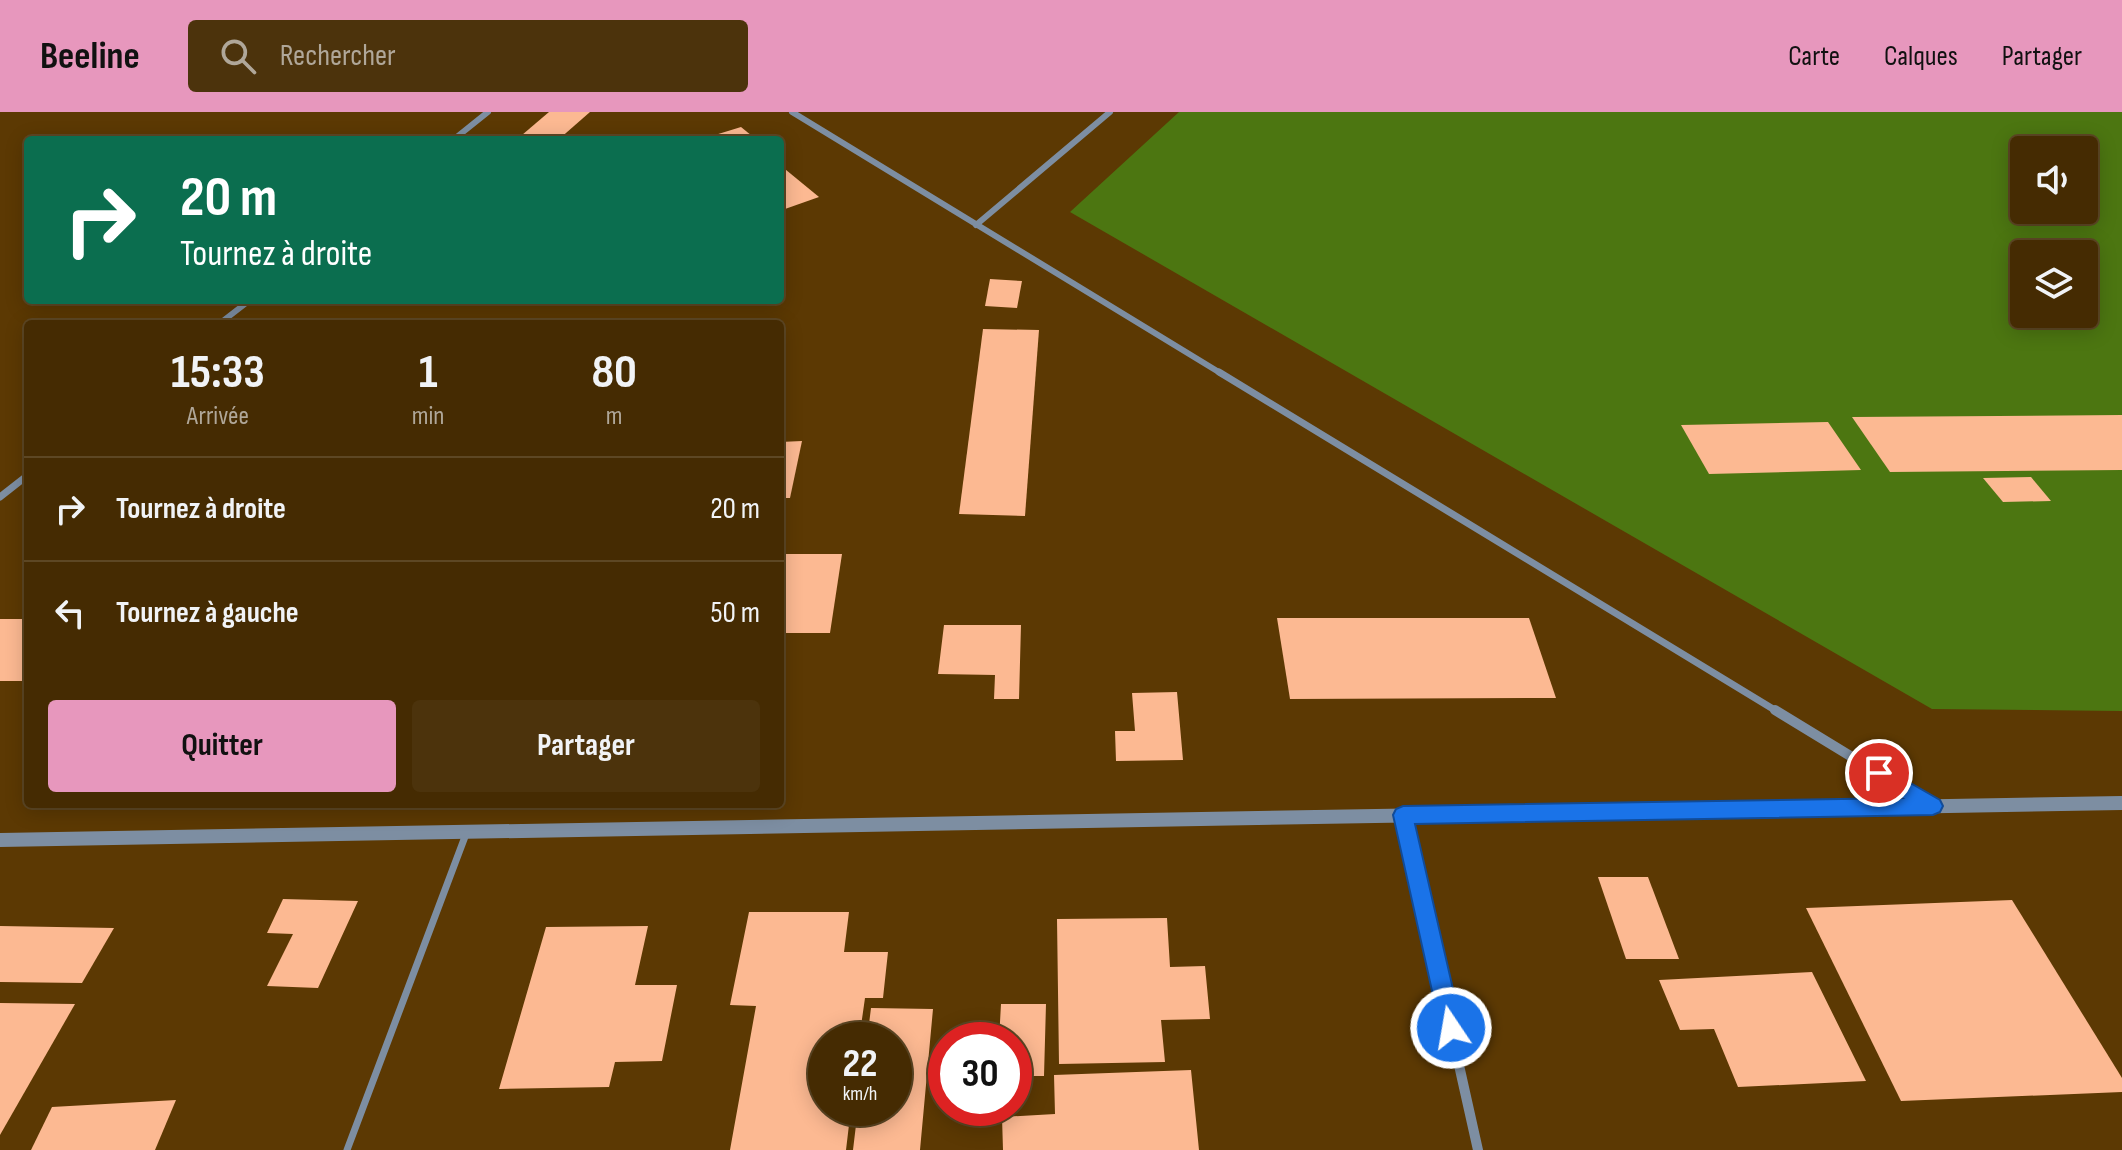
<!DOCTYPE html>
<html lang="fr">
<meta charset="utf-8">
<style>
body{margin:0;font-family:"Sofia Sans Condensed",sans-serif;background:#4c330c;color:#f1f3f6;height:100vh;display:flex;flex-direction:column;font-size:30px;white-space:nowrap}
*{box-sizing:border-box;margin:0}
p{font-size:26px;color:#b0a799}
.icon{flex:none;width:44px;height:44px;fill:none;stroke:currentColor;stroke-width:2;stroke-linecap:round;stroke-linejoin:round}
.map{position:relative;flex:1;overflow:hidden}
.details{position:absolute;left:24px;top:208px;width:760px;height:488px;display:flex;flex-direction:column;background:#452b02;border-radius:8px;box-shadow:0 4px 20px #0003,0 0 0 2px #5d4724}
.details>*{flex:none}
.hud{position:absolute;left:24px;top:24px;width:760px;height:168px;border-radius:8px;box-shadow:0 4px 20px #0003,0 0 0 2px #5d4724;background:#0b6e4f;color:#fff;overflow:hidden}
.buttons{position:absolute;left:2010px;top:24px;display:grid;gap:16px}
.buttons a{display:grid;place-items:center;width:88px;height:88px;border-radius:8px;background:#452b02;box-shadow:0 4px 20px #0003,0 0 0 2px #5d4724;font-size:40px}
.speed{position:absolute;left:808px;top:910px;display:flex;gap:16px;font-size:40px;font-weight:700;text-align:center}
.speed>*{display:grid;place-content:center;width:104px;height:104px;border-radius:50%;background:#452b02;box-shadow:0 4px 20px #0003,0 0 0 2px #5d4724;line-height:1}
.speed small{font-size:20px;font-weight:400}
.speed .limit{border:12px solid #d22;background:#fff;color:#111}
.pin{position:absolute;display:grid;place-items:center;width:68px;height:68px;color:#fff;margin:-34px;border:4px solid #fff;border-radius:50%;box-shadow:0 2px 8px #0007}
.me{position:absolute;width:88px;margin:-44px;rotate:348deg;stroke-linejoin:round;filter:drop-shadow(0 0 6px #0008)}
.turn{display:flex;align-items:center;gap:28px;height:168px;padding:0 24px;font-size:36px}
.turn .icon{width:104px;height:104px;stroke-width:2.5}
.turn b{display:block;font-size:56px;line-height:68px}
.eta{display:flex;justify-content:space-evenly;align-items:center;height:136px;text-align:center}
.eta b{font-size:48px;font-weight:700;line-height:56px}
.cta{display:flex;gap:16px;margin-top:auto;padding:16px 24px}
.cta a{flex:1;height:92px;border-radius:8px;background:#e797bd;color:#111;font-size:32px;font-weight:700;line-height:92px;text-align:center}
.cta a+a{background:#4c330c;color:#f1f3f6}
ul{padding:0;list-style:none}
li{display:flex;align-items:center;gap:24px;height:104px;padding:0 24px;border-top:2px solid #5d4724}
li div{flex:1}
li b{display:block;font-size:30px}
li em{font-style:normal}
header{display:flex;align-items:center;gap:48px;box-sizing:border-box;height:112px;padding:0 40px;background:#e797bd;color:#111}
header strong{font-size:38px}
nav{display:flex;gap:44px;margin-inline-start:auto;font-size:28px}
.search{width:560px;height:72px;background:#4c330c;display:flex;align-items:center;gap:20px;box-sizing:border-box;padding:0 28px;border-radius:8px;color:#b0a799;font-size:30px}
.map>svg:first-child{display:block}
</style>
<header>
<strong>Beeline</strong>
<div class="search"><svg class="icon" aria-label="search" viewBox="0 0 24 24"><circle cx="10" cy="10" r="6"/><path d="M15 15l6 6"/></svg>Rechercher</div>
<nav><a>Carte</a><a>Calques</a><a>Partager</a></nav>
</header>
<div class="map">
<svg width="2122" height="1038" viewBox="0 0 2122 1038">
<rect width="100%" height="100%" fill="#5c3903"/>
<path fill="#4c7611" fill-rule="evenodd" d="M1179,0H2122V599L1932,597L1070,100ZM2024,38H2084V98H2024ZM2024,142H2084V202H2024Z"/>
<g fill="#fcb992">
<polygon points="549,0 590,0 558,28 522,23"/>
<polygon points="741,15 757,28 702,28 702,27"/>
<polygon points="780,53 819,85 785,97 780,93"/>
<polygon points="990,167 1022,169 1017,196 985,194"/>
<polygon points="983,217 1039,218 1025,404 959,402"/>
<polygon points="2122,303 2122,358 1890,360 1852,305"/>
<polygon points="1828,310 1861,358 1709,362 1681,313"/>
<polygon points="802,329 790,386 780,386 780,330"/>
<polygon points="2031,365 2051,389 2003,390 1983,366"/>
<polygon points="780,442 842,442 830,521 780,521"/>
<polygon points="1277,506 1529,506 1556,586 1290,587"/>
<rect x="0" y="507" width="28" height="62"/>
<polygon points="944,513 1021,513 1019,587 994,587 995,563 938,562"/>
<polygon points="1177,580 1183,648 1116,649 1115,619 1135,619 1132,581"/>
<polygon points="1598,765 1648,765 1679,847 1626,847"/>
<polygon points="283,787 358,789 318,876 267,874 293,822 267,821"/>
<polygon points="2012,788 2122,966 2122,980 1901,989 1806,796"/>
<polygon points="749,800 849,800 844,840 888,840 883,886 865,886 859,928 826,928 826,996 851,996 846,1038 730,1038 756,894 730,893"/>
<polygon points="1167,806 1170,855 1205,854 1210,907 1161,908 1165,950 1059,952 1057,807"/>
<polygon points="0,814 114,816 82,871 0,870"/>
<polygon points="648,814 635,873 677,873 662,949 615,950 609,975 499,977 546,815"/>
<polygon points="1812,860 1866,969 1738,975 1714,917 1680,918 1659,868"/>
<polygon points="0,891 75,892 0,1023"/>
<polygon points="1001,892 1046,892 1044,964 1014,964 1014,928 999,928"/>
<polygon points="871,896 933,897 920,1038 853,1038 858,996 894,996 894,928 867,928"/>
<polygon points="1191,958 1199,1038 1003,1038 1002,1005 1055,1002 1054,963"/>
<polygon points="176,988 155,1038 31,1038 52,995"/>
</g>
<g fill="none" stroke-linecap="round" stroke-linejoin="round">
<polyline stroke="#7d8ea2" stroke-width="7" points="347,1038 466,722"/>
<g stroke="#7d8ea2" stroke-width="6">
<polyline points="792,0 1222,262"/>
<polyline points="453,28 488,0"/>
<polyline points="976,113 1110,0"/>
<polyline points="219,212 250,188"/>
</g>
<g stroke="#7d8ea2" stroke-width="7">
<polyline points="1219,260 1778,600"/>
<polyline points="0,385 28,363"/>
</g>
<g stroke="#7d8ea2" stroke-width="10">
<polyline points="1775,598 1929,692"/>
<polyline points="1403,703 1478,1038"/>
</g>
<polygon fill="#7d8ea2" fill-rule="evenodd" points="2122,684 2122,698 0,735 0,721"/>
</g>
<polygon fill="#1a73e8" stroke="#114b97" stroke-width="2" points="1879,653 1940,688 1943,694 1940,700 1933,703 1415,712 1462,916 1459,924 1451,928 1442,924 1393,703 1396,697 1403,694 1902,686 1872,667 1869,661 1872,655"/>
</svg>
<div class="buttons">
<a><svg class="icon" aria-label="sound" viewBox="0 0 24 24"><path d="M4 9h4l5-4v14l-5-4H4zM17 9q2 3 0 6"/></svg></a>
<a><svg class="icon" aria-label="layers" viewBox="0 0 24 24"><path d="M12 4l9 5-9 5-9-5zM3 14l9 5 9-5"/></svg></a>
</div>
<div class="speed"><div>22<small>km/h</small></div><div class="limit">30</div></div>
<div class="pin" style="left:1879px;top:661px;background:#d93025"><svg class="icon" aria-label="arrive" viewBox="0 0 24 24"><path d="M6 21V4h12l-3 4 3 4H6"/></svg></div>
<svg class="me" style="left:1451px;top:916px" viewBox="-20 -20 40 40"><circle r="17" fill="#1a73e8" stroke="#fff" stroke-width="3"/><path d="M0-11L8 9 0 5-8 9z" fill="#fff"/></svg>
<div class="hud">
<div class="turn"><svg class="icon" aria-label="right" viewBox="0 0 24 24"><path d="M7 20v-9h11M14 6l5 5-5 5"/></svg><div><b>20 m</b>Tournez à droite</div></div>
</div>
<section class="details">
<div class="eta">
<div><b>15:33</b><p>Arrivée</p></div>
<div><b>1</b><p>min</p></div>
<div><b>80</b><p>m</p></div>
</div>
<ul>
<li><svg class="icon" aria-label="right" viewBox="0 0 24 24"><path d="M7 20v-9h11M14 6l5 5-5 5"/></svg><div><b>Tournez à droite</b></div><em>20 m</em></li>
<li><svg class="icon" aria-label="left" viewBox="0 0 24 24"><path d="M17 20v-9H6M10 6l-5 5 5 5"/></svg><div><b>Tournez à gauche</b></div><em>50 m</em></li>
</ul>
<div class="cta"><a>Quitter</a><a>Partager</a></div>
</section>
</div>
